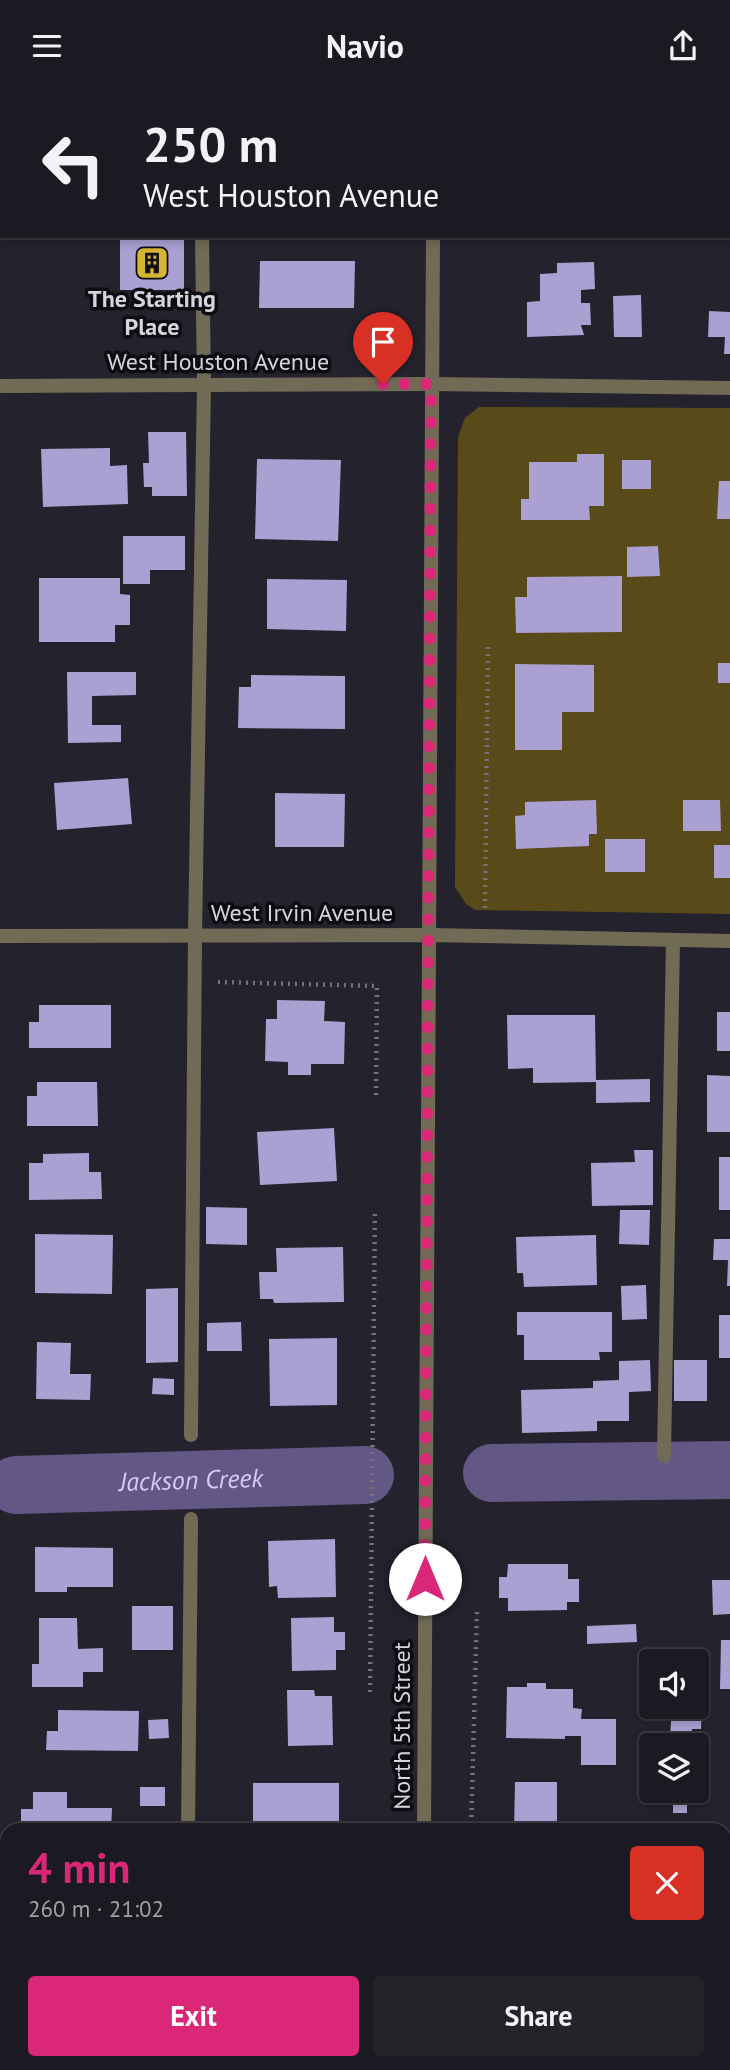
<!DOCTYPE html>
<meta charset="utf-8">
<style>
body{margin:0;font-family:"PT Sans",sans-serif;background:#24232a;color:#f1f3f6;height:100vh;display:flex;flex-direction:column;font-size:26px;white-space:nowrap}
*{box-sizing:border-box;margin:0}
p{font-size:23px;color:#a0a1a5}
.icon{flex:none;width:38px;height:38px;fill:none;stroke:currentColor;stroke-width:2;stroke-linecap:round;stroke-linejoin:round}
.map{position:relative;flex:1;overflow:hidden}
.side{position:absolute;left:0px;top:1732px;width:732px;height:247px;display:flex;flex-direction:column;background:#1b1a22;border-radius:21px 21px 0 0;box-shadow:0 4px 10px #0003,0 0 0 2px #393840}
.side>*{flex:none}
.hud{position:absolute;left:0px;top:0px;width:732px;height:147px;box-shadow:0 4px 10px #0003,0 0 0 2px #393840;background:#1b1a22;color:#f1f3f6;overflow:hidden}
.fabs{position:absolute;left:639px;top:1558px;display:grid;gap:14px}
.fabs a{display:grid;place-items:center;width:70px;height:70px;border-radius:7px;background:#1b1a22;box-shadow:0 4px 10px #0003,0 0 0 2px #393840;font-size:35px}
.pin{position:absolute;display:grid;place-items:center;width:60px;height:60px;color:#fff;margin:-72px -30px;border-radius:50% 50% 50% 0;rotate:-45deg;box-shadow:0 0 7px #0007}
.pin .icon{rotate:45deg}
.me{position:absolute;width:77px;margin:-38px;rotate:0deg;stroke-linejoin:round;filter:drop-shadow(0 0 5px #0008)}
.turn{display:flex;align-items:center;gap:24px;height:147px;padding:0 28px;font-size:32px}
.turn .icon{width:91px;height:91px;stroke-width:2.5}
.turn b{display:block;font-size:49px;line-height:60px}
.round{display:grid;place-items:center;flex:none;width:74px;height:74px;border-radius:7px;background:#24232a}
.overview{display:flex;align-items:center;justify-content:space-between;height:119px;padding:0 28px}
h1{font-size:42px;font-weight:700;line-height:52px;color:#db2777}
.cta{display:flex;gap:14px;margin-top:auto;padding:14px 28px}
.cta a{flex:1;height:80px;border-radius:7px;background:#db2777;color:#fff;font-size:28px;font-weight:700;line-height:80px;text-align:center}
.cta a+a{background:#24232a;color:#f1f3f6}
header{display:flex;justify-content:space-between;align-items:center;height:91px;padding:0 28px;background:#1b1a22;font-size:32px;font-weight:700}
.map>svg:first-child{display:block}
</style>
<header><svg class="icon" aria-label="menu" viewBox="0 0 24 24"><path d="M4 6h16M4 12h16M4 18h16"/></svg>Navio<svg class="icon" aria-label="share" viewBox="0 0 24 24"><path d="M12 15V3M7 8l5-5 5 5M5 13v7h14v-7"/></svg></header>
<div class="map">
<svg width="730" height="1979" viewBox="0 0 730 1979">
<rect width="100%" height="100%" fill="#24222d"/>
<polygon fill="#594b19" points="479,316 730,317 730,823 475,819 466,813 455,796 458,346 465,327"/>
<g fill="none" stroke-linecap="round" stroke-linejoin="round">
<g stroke="#635785" stroke-width="58">
<polyline points="492,1382 730,1379"/>
<path id="s1" d="M16,1394L365,1384"/>
</g>
</g>
<g fill="#aba0d2">
<rect x="120" y="145" width="64" height="54"/>
<polygon points="260,170 355,170 354,217 259,217"/>
<polygon points="594,171 595,198 581,199 581,212 590,212 591,234 581,234 584,244 527,246 527,211 540,210 540,183 557,182 557,172"/>
<polygon points="641,204 642,246 614,246 613,205"/>
<polygon points="709,220 730,221 730,263 724,263 725,246 708,246"/>
<polygon points="148,341 186,341 187,405 152,405 152,396 144,396 143,372 149,372"/>
<polygon points="110,357 110,375 127,374 128,413 43,416 41,358"/>
<polygon points="577,363 604,363 604,415 589,415 590,429 521,429 521,408 529,408 529,371 577,371"/>
<polygon points="257,368 341,369 338,450 255,448"/>
<rect x="622" y="369" width="29" height="29"/>
<polygon points="719,390 730,390 730,428 717,428"/>
<polygon points="123,445 185,445 185,479 150,479 150,493 123,493"/>
<polygon points="658,455 660,485 627,486 627,456"/>
<polygon points="622,485 622,541 516,542 515,506 527,506 527,486"/>
<polygon points="39,487 120,487 120,503 130,504 130,534 115,534 115,551 39,551"/>
<polygon points="267,488 347,489 346,540 267,538"/>
<rect x="718" y="572" width="12" height="20"/>
<polygon points="515,573 594,574 594,621 562,621 562,659 515,659"/>
<polygon points="67,581 136,581 136,604 92,605 92,634 121,634 121,651 68,652"/>
<polygon points="251,584 345,585 345,638 238,637 239,596 251,596"/>
<polygon points="128,687 132,733 57,739 54,692"/>
<polygon points="275,702 345,703 344,756 275,756"/>
<polygon points="596,709 597,743 589,743 589,755 516,758 515,725 525,724 525,711"/>
<polygon points="683,709 720,709 721,740 683,740"/>
<rect x="605" y="748" width="40" height="33"/>
<rect x="714" y="754" width="16" height="33"/>
<polygon points="277,909 325,910 324,930 345,931 344,973 311,973 311,984 288,984 288,971 265,970 266,928 277,928"/>
<polygon points="39,914 111,914 111,957 29,957 29,931 39,931"/>
<rect x="717" y="921" width="13" height="39"/>
<polygon points="507,924 595,924 596,989 650,988 650,1011 596,1012 596,991 533,992 533,977 508,978"/>
<polygon points="707,984 730,985 730,1041 707,1041"/>
<polygon points="37,991 97,991 98,1035 27,1035 27,1005 37,1005"/>
<polygon points="334,1037 337,1090 260,1094 257,1041"/>
<polygon points="634,1059 653,1059 653,1114 592,1115 591,1072 635,1071"/>
<polygon points="89,1062 89,1081 101,1081 102,1108 29,1109 29,1072 43,1072 43,1063"/>
<rect x="719" y="1066" width="11" height="53"/>
<polygon points="206,1116 247,1117 247,1154 206,1153"/>
<polygon points="620,1119 650,1119 649,1154 619,1153"/>
<polygon points="35,1143 113,1144 112,1203 35,1202"/>
<polygon points="596,1144 597,1194 524,1196 523,1182 517,1182 516,1146"/>
<polygon points="714,1148 730,1148 730,1195 727,1195 728,1169 713,1169"/>
<polygon points="343,1156 344,1211 274,1212 273,1208 260,1208 259,1181 277,1181 276,1157"/>
<polygon points="646,1194 647,1228 622,1229 621,1195"/>
<polygon points="178,1197 178,1271 146,1272 146,1198"/>
<polygon points="517,1221 612,1221 612,1261 599,1261 600,1269 524,1269 524,1244 517,1244"/>
<rect x="719" y="1224" width="11" height="43"/>
<polygon points="241,1231 242,1260 207,1260 207,1232"/>
<polygon points="337,1247 337,1314 270,1315 269,1248"/>
<polygon points="37,1251 71,1252 70,1283 91,1283 90,1309 36,1308"/>
<polygon points="650,1269 651,1300 629,1301 629,1330 597,1330 597,1340 522,1342 521,1299 593,1297 593,1290 619,1289 619,1270"/>
<rect x="674" y="1269" width="33" height="41"/>
<polygon points="153,1287 174,1288 174,1304 152,1303"/>
<polygon points="335,1448 336,1506 278,1507 277,1495 269,1496 268,1450"/>
<polygon points="35,1456 113,1457 113,1496 67,1496 67,1501 35,1501"/>
<polygon points="508,1473 568,1473 568,1488 579,1488 579,1511 567,1511 567,1519 508,1520 508,1507 499,1507 499,1486 507,1486"/>
<polygon points="712,1489 730,1489 730,1523 713,1524"/>
<rect x="132" y="1515" width="41" height="44"/>
<polygon points="334,1526 334,1541 345,1541 345,1559 336,1559 336,1579 292,1580 291,1527"/>
<polygon points="39,1527 77,1527 78,1558 103,1557 103,1581 83,1581 83,1596 32,1596 32,1573 39,1573"/>
<polygon points="636,1533 637,1551 587,1553 587,1535"/>
<polygon points="721,1549 730,1549 730,1598 720,1598"/>
<polygon points="527,1592 546,1592 546,1598 573,1598 573,1617 582,1618 581,1628 616,1628 616,1674 581,1674 581,1645 565,1645 565,1648 506,1647 507,1596 527,1596"/>
<polygon points="287,1599 314,1599 315,1605 332,1605 333,1654 288,1655"/>
<polygon points="696,1609 702,1609 701,1638 692,1638 691,1648 670,1647 672,1615 696,1615"/>
<polygon points="58,1619 139,1620 138,1660 46,1659 47,1640 58,1640"/>
<polygon points="168,1628 169,1647 149,1648 148,1629"/>
<polygon points="515,1691 557,1691 557,1740 514,1740"/>
<rect x="253" y="1692" width="86" height="46"/>
<rect x="140" y="1696" width="25" height="19"/>
<polygon points="33,1701 67,1701 67,1717 112,1717 111,1740 21,1740 21,1718 33,1718"/>
<polygon points="687,1706 687,1722 673,1722 673,1707"/>
<polygon points="725,1745 730,1745 730,1784 724,1784"/>
<rect x="724" y="1841" width="6" height="47"/>
</g>
<g fill="none" stroke-linecap="round" stroke-linejoin="round">
<g stroke="#74727c" stroke-width="4.5" stroke-dasharray="2 5" stroke-linecap="butt">
<polyline points="485,817 488,556"/>
<polyline points="218,891 377,895 376,1007"/>
<polyline points="370,1601 375,1120"/>
<polyline points="471,1740 477,1518"/>
</g>
<g stroke="#716b55" stroke-width="14">
<polyline points="200,2 200,0"/>
<polyline points="191,1344 195,845 204,294 202,145"/>
<polyline points="664,1365 673,849"/>
<polyline points="188,1740 191,1428"/>
</g>
<g stroke="#716b55" stroke-width="14">
<polyline points="435,2 435,0"/>
<polyline points="0,295 431,293 730,297"/>
<polyline points="0,845 430,844 730,850"/>
<polyline points="424,1740 433,145"/>
<polyline points="0,1965 7,1965"/>
<polyline points="724,1965 730,1965"/>
<polyline points="422,1979 422,1972"/>
</g>
</g>
<g fill="none" stroke-linecap="round" stroke-linejoin="round">
<polyline stroke="#db2777" stroke-width="12" stroke-dasharray="0 21.6" points="383,293 431,293 425,1488"/>
</g>
<defs>
<symbol id="building-square" viewBox="-11 -11 22 22"><rect x="-9" y="-9" width="18" height="18" rx="4" fill="#d6b534" stroke="#0d0c11"/><path d="M-4-6H4V6H1V3H-1V6H-4ZM-2.5-4.3h1.7v1.8h-1.7ZM.8-4.3h1.7v1.8H.8ZM-2.5-1h1.7V.8h-1.7ZM.8-1h1.7V.8H.8Z" fill="#111"/></symbol>
</defs>
<g fill-rule="evenodd">
<use href="#building-square" x="133" y="153" width="38" height="38"/>
</g>
<g text-anchor="middle" stroke-width="7" stroke-linejoin="round" paint-order="stroke">
<g font-size="24" font-weight="bold" fill="#d6d4dc" stroke="#0d0c11">
<text x="152" y="216">The Starting<tspan x="152" dy="28">Place</tspan></text>
</g>
<g font-size="24" fill="#d6d4dc" stroke="#0d0c11">
<text x="218" y="279">West Houston Avenue</text>
<text x="302" y="830">West Irvin Avenue</text>
<text transform="translate(402 1635) rotate(-90)" y="8">North 5th Street</text>
</g>
<g font-size="26" font-style="italic" fill="#d4caf6" stroke="#0d0c11">
<text dy="9" stroke="none"><textPath href="#s1" startOffset="175">Jackson Creek</textPath></text>
</g>
</g>
</svg>
<div class="fabs">
<a><svg class="icon" aria-label="sound" viewBox="0 0 24 24"><path d="M4 9h4l5-4v14l-5-4H4zM17 9q2 3 0 6"/></svg></a>
<a><svg class="icon" aria-label="layers" viewBox="0 0 24 24"><path d="M12 4l9 5-9 5-9-5zM3 14l9 5 9-5"/></svg></a>
</div>
<div class="pin" style="left:383px;top:293px;background:#d93025"><svg class="icon" aria-label="arrive" viewBox="0 0 24 24"><path d="M6 21V4h12l-3 4 3 4H6"/></svg></div>
<svg class="me" style="left:425px;top:1488px" viewBox="-20 -20 40 40"><circle r="19" fill="#fff"/><path d="M0-13L10 11 0 6-10 11z" fill="#db2777"/></svg>
<div class="hud">
<div class="turn"><svg class="icon" aria-label="left" viewBox="0 0 24 24"><path d="M17 20v-9H6M10 6l-5 5 5 5"/></svg><div><b>250 m</b>West Houston Avenue</div></div>
</div>
<section class="side">
<div class="overview"><div><h1>4 min</h1><p>260 m · 21:02</p></div><a class="round" style="background:#d93025;color:#fff"><svg class="icon" aria-label="close" viewBox="0 0 24 24"><path d="M6 6l12 12M18 6L6 18"/></svg></a></div>
<div class="cta"><a>Exit</a><a>Share</a></div>
</section>
</div>
